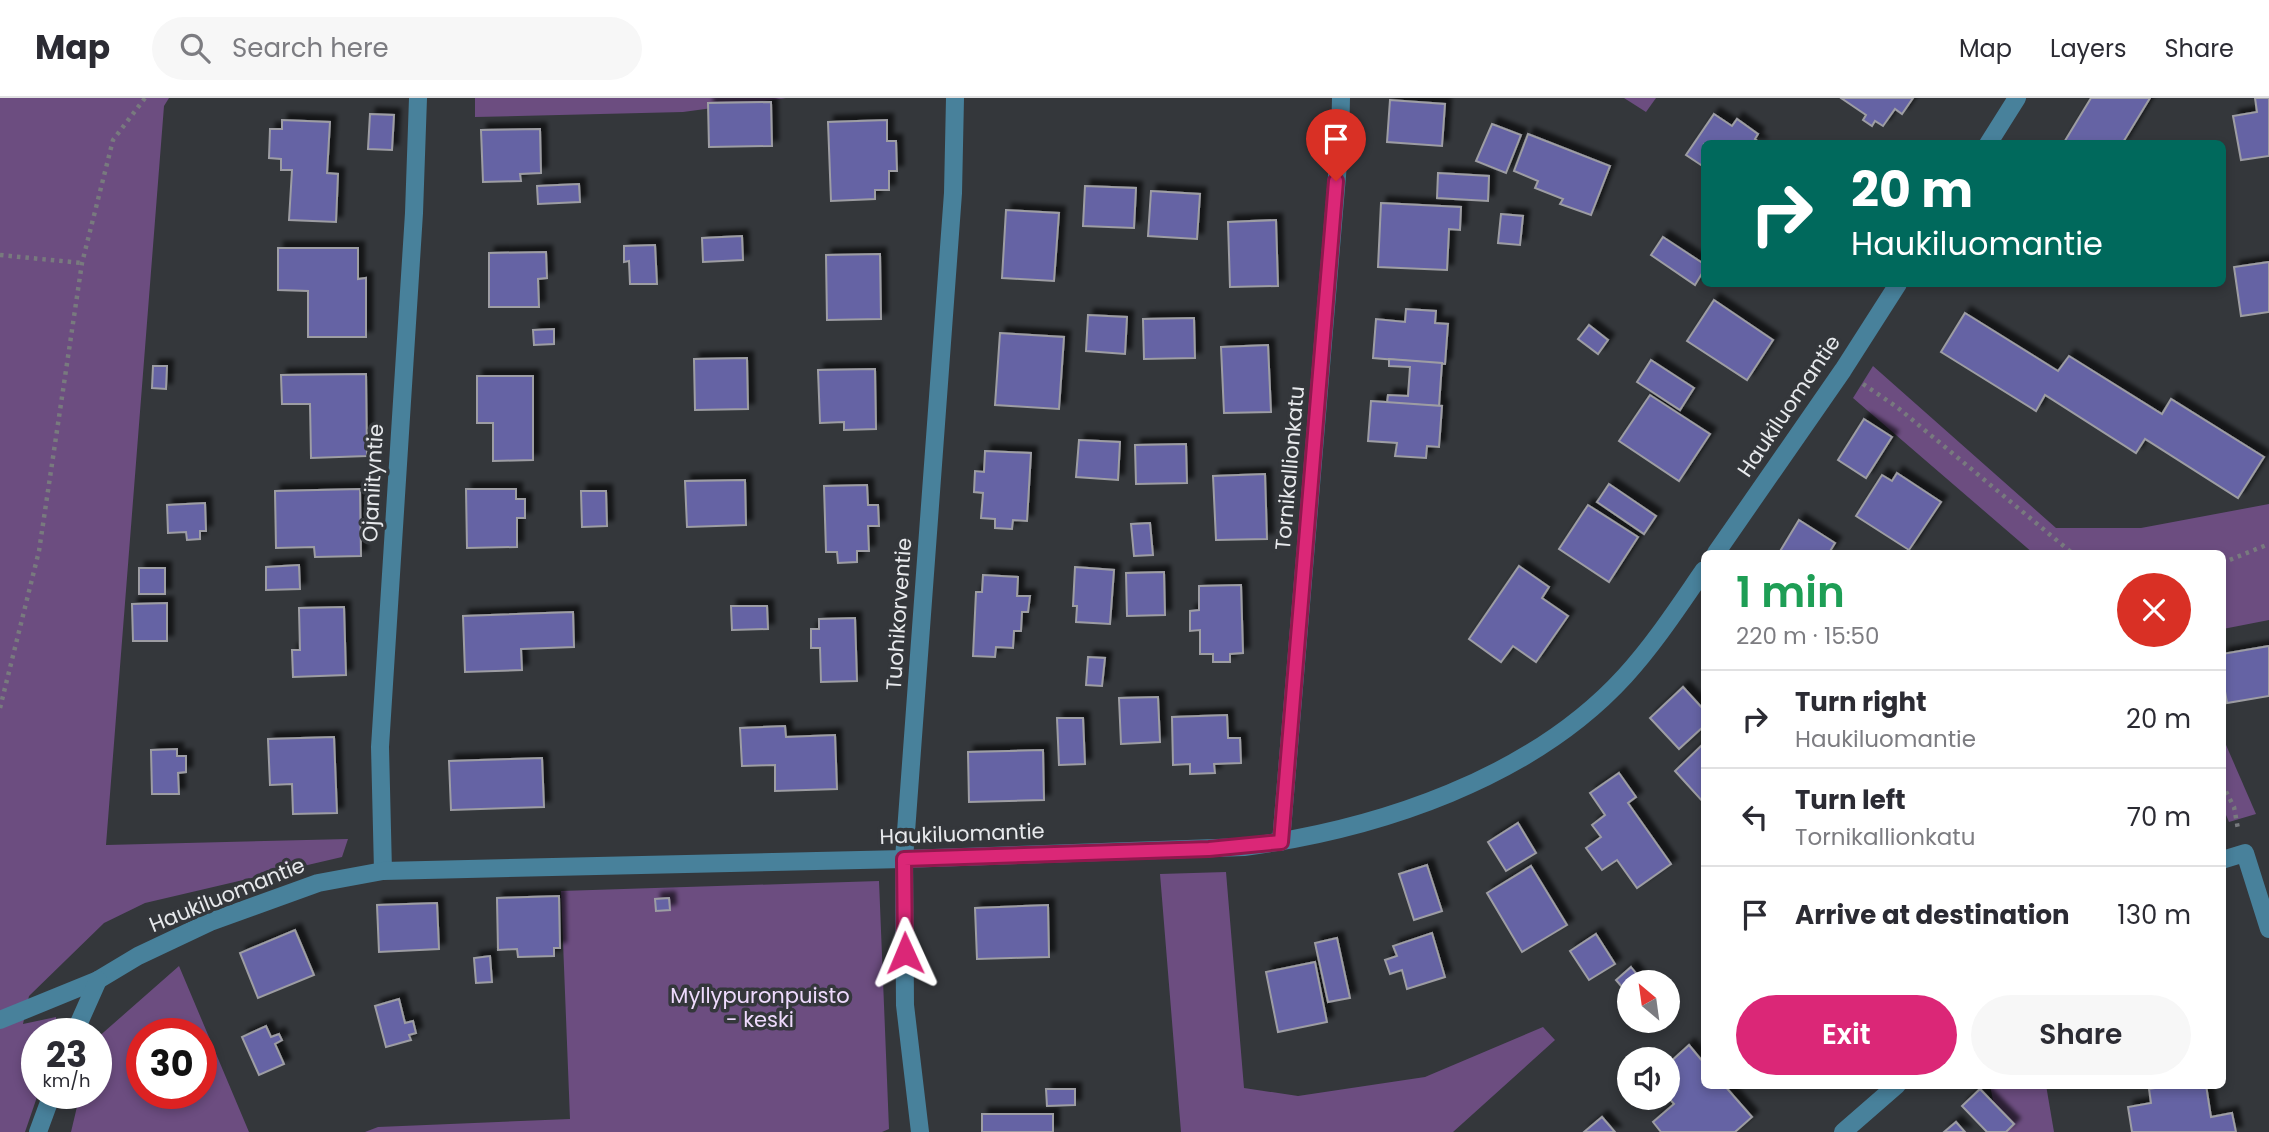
<!DOCTYPE html>
<meta charset="utf-8">
<style>
body{margin:0;font-family:Poppins,sans-serif;background:#f7f7f7;color:#2b2b33;height:100vh;display:flex;flex-direction:column;font-size:26px;white-space:nowrap}
*{box-sizing:border-box;margin:0}
p{font-size:23px;color:#7c7c81}
.icon{flex:none;width:38px;height:38px;fill:none;stroke:currentColor;stroke-width:2;stroke-linecap:round;stroke-linejoin:round}
.map{position:relative;flex:1;overflow:hidden}
.details{position:absolute;left:1701px;top:452px;width:525px;height:539px;display:flex;flex-direction:column;background:#fff;border-radius:10px;box-shadow:0 4px 10px #0003}
.details>*{flex:none}
.banner{position:absolute;left:1701px;top:42px;width:525px;height:147px;border-radius:10px;box-shadow:0 4px 10px #0003;background:#00695c;color:#fff;overflow:hidden}
.needle{width:46px;rotate:331deg}
.buttons{position:absolute;left:1617px;top:872px;display:grid;gap:14px}
.buttons a{display:grid;place-items:center;width:63px;height:63px;border-radius:50%;background:#fff;box-shadow:0 4px 10px #0003;font-size:35px}
.speed{position:absolute;left:21px;top:920px;display:flex;gap:14px;font-size:35px;font-weight:700;text-align:center}
.speed>*{display:grid;place-content:center;width:91px;height:91px;border-radius:50%;background:#fff;box-shadow:0 4px 10px #0003;line-height:1}
.speed small{font-size:18px;font-weight:400}
.speed .limit{border:10px solid #d22;background:#fff;color:#111}
.pin{position:absolute;display:grid;place-items:center;width:60px;height:60px;color:#fff;margin:-72px -30px;border-radius:50% 50% 50% 0;rotate:-45deg;box-shadow:0 0 7px #0007}
.pin .icon{rotate:45deg}
.me{position:absolute;width:77px;margin:-38px;rotate:359deg;stroke-linejoin:round;filter:drop-shadow(0 0 5px #0008)}
.turn{display:flex;align-items:center;gap:24px;height:147px;padding:0 35px;font-size:32px}
.turn .icon{width:91px;height:91px;stroke-width:2.5}
.turn b{display:block;font-size:49px;line-height:60px}
.round{display:grid;place-items:center;flex:none;width:74px;height:74px;border-radius:37px;background:#f7f7f7}
.summary{display:flex;align-items:center;justify-content:space-between;height:119px;padding:0 35px}
h1{font-size:42px;font-weight:600;line-height:52px;color:#1e9e55}
.action{display:flex;gap:14px;margin-top:auto;padding:14px 35px}
.action a{flex:1;height:80px;border-radius:42px;background:#db2777;color:#fff;font-size:28px;font-weight:600;line-height:80px;text-align:center}
.action a+a{background:#f7f7f7;color:#2b2b33}
ul{padding:0;list-style:none}
li{display:flex;align-items:center;gap:21px;height:98px;padding:0 35px;border-top:2px solid #e1e1e2}
li div{flex:1}
li b{display:block;font-size:26px}
li em{font-style:normal}
header{display:flex;align-items:center;gap:42px;box-sizing:border-box;height:98px;padding:0 35px;background:#fff;border-bottom:2px solid #e1e1e2}
header strong{font-size:33px}
nav{display:flex;gap:38px;margin-inline-start:auto;font-size:24px}
.search{width:490px;height:63px;background:#f7f7f7;display:flex;align-items:center;gap:18px;box-sizing:border-box;padding:0 24px;border-radius:38px;color:#7c7c81;font-size:26px}
.map>svg:first-child{display:block}
</style>
<header>
<strong>Map</strong>
<div class="search"><svg class="icon" aria-label="search" viewBox="0 0 24 24"><circle cx="10" cy="10" r="6"/><path d="M15 15l6 6"/></svg>Search here</div>
<nav><a>Map</a><a>Layers</a><a>Share</a></nav>
</header>
<div class="map">
<svg width="2269" height="1034" viewBox="0 0 2269 1034">
<defs>
<filter id="shadow"><feDropShadow dx="6" dy="-6" stdDeviation="2" flood-color="#0009"/></filter>
</defs>
<rect width="100%" height="100%" fill="#34373b"/>
<g fill="#6c4d80" fill-rule="evenodd">
<polygon points="0,0 169,0 164,8 106,747 348,741 342,759 145,805 104,825 29,898 23,926 56,919 59,936 37,936 38,996 25,1034 0,1034"/>
<polygon points="475,0 786,0 683,14 475,19"/>
<polygon points="1624,0 1656,0 1646,14"/>
<polygon points="1873,268 2056,430 2141,430 2269,406 2269,522 2223,531 2222,455 2033,455 1853,300"/>
<polygon points="2223,640 2256,716 2229,724 2223,710"/>
<polygon points="1226,774 1244,990 1298,998 1425,979 1543,929 1555,942 1453,1034 1181,1034 1160,776"/>
<polygon points="879,783 889,1031 882,1034 365,1034 378,1029 570,1021 561,793"/>
<path d="M179,868L249,1034H71L80,996H96V941ZM142,936H201V996H142Z"/>
<polygon points="1990,987 2046,987 2054,1034 1999,1034"/>
</g>
<g fill="#6563a4" stroke="#9d9da3" stroke-width="2" filter="url(#shadow)">
<polygon points="1841,0 1913,0 1902,16 1895,11 1883,28 1875,23 1872,28 1863,22 1866,17"/>
<polygon points="2091,0 2150,0 2122,46 2063,46"/>
<polygon points="2255,0 2269,0 2269,58 2241,62 2233,18 2257,14"/>
<polygon points="1390,2 1445,6 1442,48 1387,44"/>
<polygon points="771,4 772,48 709,49 708,5"/>
<polygon points="370,16 394,17 392,52 368,51"/>
<polygon points="1714,16 1732,28 1737,21 1758,36 1755,41 1761,46 1704,46 1704,69 1686,57"/>
<polygon points="282,22 330,24 327,75 338,76 336,124 289,122 292,72 281,72 281,61 269,60 270,31 282,31"/>
<polygon points="887,22 887,43 896,43 897,73 889,73 889,92 875,92 875,101 831,103 828,24"/>
<polygon points="1492,26 1521,37 1506,75 1476,63"/>
<polygon points="540,31 541,75 520,76 521,83 483,84 481,32"/>
<polygon points="1528,36 1610,68 1591,117 1560,106 1563,101 1535,90 1538,83 1514,73"/>
<polygon points="1438,75 1489,78 1488,103 1437,100"/>
<polygon points="579,86 580,104 538,106 537,88"/>
<polygon points="1085,88 1136,90 1134,130 1083,128"/>
<polygon points="1151,93 1200,96 1197,141 1148,138"/>
<polygon points="1381,105 1461,109 1460,132 1449,131 1447,172 1378,169"/>
<polygon points="1006,112 1059,115 1054,183 1002,180"/>
<polygon points="1501,116 1523,118 1520,147 1498,145"/>
<polygon points="1276,122 1278,188 1230,189 1228,124"/>
<polygon points="742,138 743,162 703,164 702,140"/>
<polygon points="1663,139 1704,166 1704,172 1695,187 1651,157"/>
<polygon points="655,147 657,186 630,186 629,163 624,164 624,148"/>
<polygon points="278,150 358,150 358,181 366,180 366,239 308,239 308,193 278,192"/>
<polygon points="546,154 547,180 538,181 539,209 489,209 489,155"/>
<polygon points="880,156 881,221 827,222 826,157"/>
<polygon points="2269,164 2269,214 2241,218 2234,169"/>
<polygon points="1714,202 1773,242 1747,282 1687,243"/>
<polygon points="1406,211 1436,213 1435,225 1448,226 1445,266 1373,260 1376,221 1405,224"/>
<polygon points="1965,215 2058,273 2069,258 2162,316 2171,301 2264,359 2238,400 2145,341 2136,355 2045,297 2036,313 1941,254"/>
<polygon points="1088,217 1127,219 1125,256 1086,253"/>
<polygon points="1194,220 1195,260 1144,261 1143,221"/>
<polygon points="1589,227 1608,242 1598,256 1578,241"/>
<polygon points="554,231 554,246 534,247 533,232"/>
<polygon points="1000,235 1064,239 1059,311 995,307"/>
<polygon points="1268,247 1271,314 1224,315 1221,249"/>
<polygon points="747,260 748,311 695,312 694,261"/>
<polygon points="1389,261 1442,265 1439,308 1387,305 1388,297 1408,298 1410,269 1389,268"/>
<polygon points="1651,262 1694,290 1680,312 1637,284"/>
<polygon points="153,268 167,268 166,291 152,290"/>
<polygon points="875,271 876,331 844,332 844,324 820,325 818,272"/>
<polygon points="366,276 367,358 311,360 310,306 282,306 281,277"/>
<polygon points="477,278 533,278 533,362 493,363 493,325 477,325"/>
<polygon points="1650,297 1710,336 1679,383 1619,343"/>
<polygon points="1371,303 1442,308 1439,349 1427,348 1426,360 1395,358 1397,345 1368,343"/>
<polygon points="1864,321 1892,339 1866,380 1838,362"/>
<polygon points="1079,342 1120,344 1118,382 1076,379"/>
<polygon points="1186,346 1187,385 1136,386 1135,347"/>
<polygon points="985,353 1031,355 1027,423 1013,422 1012,431 995,430 995,421 981,420 983,395 974,394 975,373 984,374"/>
<polygon points="1897,375 1941,404 1909,452 1856,418 1882,377 1892,383"/>
<polygon points="1265,376 1267,441 1216,442 1213,378"/>
<polygon points="745,382 746,427 687,429 685,383"/>
<polygon points="1609,386 1656,418 1644,436 1597,404"/>
<polygon points="867,387 868,407 878,407 879,428 868,428 869,453 857,453 857,464 838,465 837,454 826,454 824,388"/>
<polygon points="360,391 361,458 315,459 314,449 276,450 275,393"/>
<polygon points="466,391 516,391 516,401 525,401 525,420 517,420 517,449 467,450"/>
<polygon points="581,393 606,393 607,428 582,429"/>
<polygon points="205,405 206,433 200,433 200,441 187,442 186,434 168,435 167,407"/>
<polygon points="1588,407 1638,439 1609,484 1559,451"/>
<polygon points="1799,422 1835,445 1829,455 1779,455"/>
<polygon points="1150,425 1153,457 1134,458 1131,426"/>
<polygon points="299,467 300,491 266,492 266,469"/>
<polygon points="1519,468 1549,489 1542,500 1568,518 1536,564 1513,548 1501,564 1469,541"/>
<polygon points="1075,469 1114,472 1110,526 1076,524 1077,508 1073,508"/>
<rect x="139" y="470" width="26" height="26"/>
<polygon points="1164,474 1165,517 1127,518 1126,475"/>
<polygon points="983,477 1018,479 1017,498 1030,498 1028,514 1022,514 1021,533 1014,533 1013,550 996,549 995,559 973,558 976,494 982,494"/>
<polygon points="1241,487 1243,555 1230,556 1230,564 1213,564 1213,556 1200,556 1200,532 1190,533 1190,513 1199,512 1199,488"/>
<polygon points="167,505 167,543 133,543 132,506"/>
<polygon points="731,508 767,508 768,531 732,532"/>
<polygon points="344,509 346,577 293,579 292,552 300,552 299,510"/>
<polygon points="573,514 574,549 521,551 522,572 465,574 463,518"/>
<polygon points="855,520 857,583 821,584 820,550 811,550 811,531 819,531 819,521"/>
<polygon points="2269,548 2269,598 2227,605 2222,576 2222,556"/>
<polygon points="1088,559 1105,560 1102,588 1086,587"/>
<polygon points="1683,589 1704,612 1704,628 1679,651 1650,620"/>
<polygon points="1158,599 1160,644 1121,646 1119,600"/>
<polygon points="1227,617 1228,640 1240,640 1241,665 1214,666 1215,675 1190,676 1190,666 1173,667 1172,619"/>
<polygon points="1057,620 1083,620 1085,666 1059,667"/>
<polygon points="785,628 786,639 835,637 837,691 775,693 775,667 742,668 740,630"/>
<polygon points="334,639 337,715 293,716 292,686 270,687 268,641"/>
<polygon points="1704,645 1704,705 1675,673"/>
<polygon points="177,651 177,658 186,658 186,674 178,675 179,696 152,696 151,652"/>
<polygon points="1043,652 1044,702 969,704 968,654"/>
<polygon points="542,660 544,709 451,712 449,663"/>
<polygon points="1619,675 1636,699 1628,705 1671,766 1637,790 1617,762 1602,772 1586,750 1601,739 1592,727 1605,717 1590,695"/>
<polygon points="1518,725 1536,755 1506,773 1488,744"/>
<polygon points="1427,767 1442,813 1414,822 1399,776"/>
<polygon points="1531,768 1567,827 1522,854 1487,795"/>
<polygon points="559,798 560,850 554,850 554,858 518,859 517,851 498,852 497,800"/>
<polygon points="669,800 670,812 656,813 655,801"/>
<polygon points="437,805 439,851 379,854 377,807"/>
<polygon points="1048,807 1049,859 977,861 975,810"/>
<polygon points="295,832 314,877 258,900 240,855"/>
<polygon points="1432,835 1445,879 1407,891 1402,872 1390,876 1385,862 1397,858 1393,848"/>
<polygon points="1596,836 1615,866 1589,882 1570,853"/>
<polygon points="1337,840 1350,900 1328,904 1315,845"/>
<polygon points="490,858 492,884 476,885 474,860"/>
<polygon points="1315,864 1327,924 1278,934 1266,874"/>
<polygon points="1631,869 1643,884 1629,884 1629,897 1616,882"/>
<polygon points="399,901 405,925 413,923 416,935 409,937 411,942 386,949 375,908"/>
<polygon points="266,928 271,939 279,936 282,942 275,946 284,966 259,977 242,939"/>
<polygon points="1689,947 1704,965 1704,987 1724,987 1752,1019 1735,1034 1661,1034 1653,1024 1674,1006 1668,999 1668,966"/>
<polygon points="2173,987 2206,987 2211,1019 2232,1015 2236,1034 2132,1034 2128,1009 2151,1005 2149,991"/>
<polygon points="1046,991 1075,991 1075,1007 1047,1008"/>
<polygon points="1980,991 2014,1026 2006,1034 1987,1034 1962,1008"/>
<rect x="982" y="1016" width="71" height="18"/>
<polygon points="1602,1019 1615,1034 1584,1034"/>
<polygon points="1956,1024 1965,1034 1944,1034"/>
</g>
<g fill="none" stroke-linecap="round" stroke-linejoin="round">
<g stroke="#787a7e" stroke-width="4.5" stroke-dasharray="3.5 5" stroke-linecap="butt">
<polyline points="0,157 82,165"/>
<polyline points="1863,286 1897,309 2072,455"/>
<polyline points="2222,465 2269,446"/>
<polyline points="0,610 39,453 82,165 113,42 145,0"/>
<polyline points="2222,686 2234,709 2238,731"/>
</g>
<g stroke="#48819b" stroke-width="18">
<polyline points="1988,46 2017,0"/>
<polyline points="1716,455 1843,272 1898,186"/>
<polyline points="1281,744 1340,42 1341,0"/>
<polyline points="2222,762 2245,755 2269,831"/>
<polyline points="383,773 380,649 414,115 418,0"/>
<path d="M0,922L98,882L138,858L210,824L318,785L383,773L904,761L1244,749C1378,731 1531,681 1625,578C1655,545 1679,508 1704,472"/>
<polyline points="74,936 98,882"/>
<polyline points="38,1034 52,996"/>
<polyline points="920,1034 905,907 904,761 953,95 955,0"/>
<polyline points="1843,1034 1897,987"/>
</g>
</g>
<g fill="none" stroke-linecap="round" stroke-linejoin="round">
<defs>
<polyline id="route" points="905,855 904,761 1209,751 1281,744 1336,83"/>
</defs>
<use href="#route" stroke="#8e194d" stroke-width="18"/>
<use href="#route" stroke="#db2777" stroke-width="12"/>
</g>
<g text-anchor="middle" stroke-width="7" stroke-linejoin="round" paint-order="stroke">
<g font-size="21" fill="#e7e9ec" stroke="#34373b">
<text transform="translate(1789 308) rotate(-56)" y="7">Haukiluomantie</text>
<text transform="translate(1290 370) rotate(-85)" y="7">Tornikallionkatu</text>
<text transform="translate(373 385) rotate(-87)" y="7">Ojaniityntie</text>
<text transform="translate(899 516) rotate(-86)" y="7">Tuohikorventie</text>
<text transform="translate(962 736) rotate(-2)" y="7">Haukiluomantie</text>
<text transform="translate(227 797) rotate(-22)" y="7">Haukiluomantie</text>
</g>
<g font-size="21" fill="#eedafd" stroke="#34373b">
<text x="760" y="905">Myllypuronpuisto<tspan x="760" dy="24">- keski</tspan></text>
</g>
</g>
</svg>
<div class="buttons">
<a><svg class="needle" viewBox="-14 -14 28 28"><path d="M0-13l5 13h-10z" fill="#e53935"/><path d="M0 13l5-13h-10z" fill="#7c7c81"/></svg></a>
<a><svg class="icon" aria-label="sound" viewBox="0 0 24 24"><path d="M4 9h4l5-4v14l-5-4H4zM17 9q2 3 0 6"/></svg></a>
</div>
<div class="speed"><div>23<small>km/h</small></div><div class="limit">30</div></div>
<div class="pin" style="left:1336px;top:83px;background:#d93025"><svg class="icon" aria-label="arrive" viewBox="0 0 24 24"><path d="M6 21V4h12l-3 4 3 4H6"/></svg></div>
<svg class="me" style="left:905px;top:855px" viewBox="-20 -20 40 40"><path d="M0-17L14 15 0 8-14 15z" fill="#db2777" stroke="#fff" stroke-width="4"/></svg>
<div class="banner">
<div class="turn"><svg class="icon" aria-label="right" viewBox="0 0 24 24"><path d="M7 20v-9h11M14 6l5 5-5 5"/></svg><div><b>20 m</b>Haukiluomantie</div></div>
</div>
<section class="details">
<div class="summary"><div><h1>1 min</h1><p>220 m · 15:50</p></div><a class="round" style="background:#d93025;color:#fff"><svg class="icon" aria-label="close" viewBox="0 0 24 24"><path d="M6 6l12 12M18 6L6 18"/></svg></a></div>
<ul>
<li><svg class="icon" aria-label="right" viewBox="0 0 24 24"><path d="M7 20v-9h11M14 6l5 5-5 5"/></svg><div><b>Turn right</b><p>Haukiluomantie</p></div><em>20 m</em></li>
<li><svg class="icon" aria-label="left" viewBox="0 0 24 24"><path d="M17 20v-9H6M10 6l-5 5 5 5"/></svg><div><b>Turn left</b><p>Tornikallionkatu</p></div><em>70 m</em></li>
<li><svg class="icon" aria-label="arrive" viewBox="0 0 24 24"><path d="M6 21V4h12l-3 4 3 4H6"/></svg><div><b>Arrive at destination</b></div><em>130 m</em></li>
</ul>
<div class="action"><a>Exit</a><a>Share</a></div>
</section>
</div>
